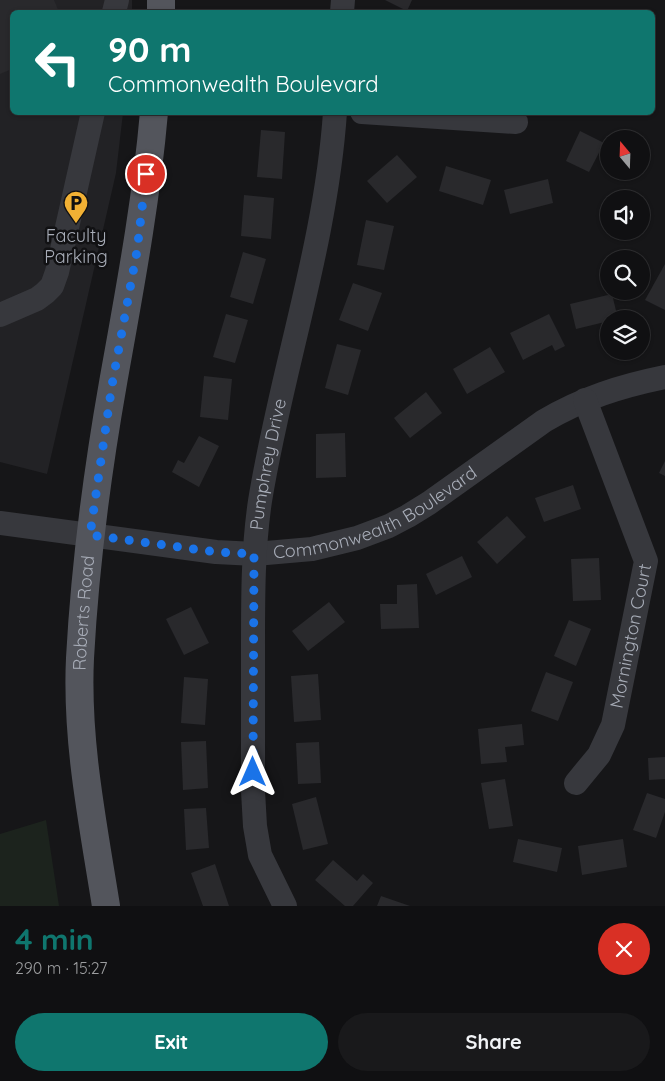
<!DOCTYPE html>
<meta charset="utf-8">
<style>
body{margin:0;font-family:Quicksand,sans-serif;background:#19191b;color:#f1f3f6;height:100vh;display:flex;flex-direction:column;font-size:19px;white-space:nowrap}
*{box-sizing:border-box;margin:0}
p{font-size:16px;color:#9c9d9f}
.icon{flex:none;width:28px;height:28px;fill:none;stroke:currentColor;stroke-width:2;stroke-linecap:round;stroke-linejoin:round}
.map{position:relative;height:906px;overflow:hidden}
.side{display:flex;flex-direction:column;background:#101012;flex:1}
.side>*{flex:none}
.guide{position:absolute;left:10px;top:10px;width:645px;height:105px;border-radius:8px;box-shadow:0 1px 4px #0004,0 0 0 1px #303032;background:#0f766e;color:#fff;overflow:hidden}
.needle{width:32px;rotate:341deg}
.tools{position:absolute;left:600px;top:130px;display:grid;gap:10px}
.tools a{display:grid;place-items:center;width:50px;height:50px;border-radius:50%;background:#101012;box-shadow:0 1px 4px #0004,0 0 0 1px #303032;font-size:25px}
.pin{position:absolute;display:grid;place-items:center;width:42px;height:42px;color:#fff;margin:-21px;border:2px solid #fff;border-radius:50%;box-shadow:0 1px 5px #0007}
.me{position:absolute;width:55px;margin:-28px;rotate:0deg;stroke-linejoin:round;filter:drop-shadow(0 0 4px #0008)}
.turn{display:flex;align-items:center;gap:18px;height:105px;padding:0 15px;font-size:22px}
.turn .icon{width:65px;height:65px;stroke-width:2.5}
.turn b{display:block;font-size:35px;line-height:42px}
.round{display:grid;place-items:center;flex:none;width:52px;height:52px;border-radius:26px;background:#19191b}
.summary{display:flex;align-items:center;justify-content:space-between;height:85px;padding:0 15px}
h1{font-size:30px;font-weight:700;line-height:38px;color:#0f766e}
.primary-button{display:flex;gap:10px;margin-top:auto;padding:10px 15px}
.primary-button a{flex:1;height:58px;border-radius:30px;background:#0f766e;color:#fff;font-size:20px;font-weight:700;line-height:58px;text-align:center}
.primary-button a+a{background:#19191b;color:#f1f3f6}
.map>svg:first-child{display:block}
</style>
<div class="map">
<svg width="665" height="906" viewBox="0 0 665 906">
<rect width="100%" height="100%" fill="#161618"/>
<polygon fill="#222225" points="0,0 132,0 132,12 12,12 12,112 123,113 116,173 47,474 0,462"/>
<polygon fill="#1c231d" points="46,820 59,906 0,906 0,834"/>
<g fill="#29292c">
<polygon points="0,0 54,0 59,12 12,12 12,69 0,74"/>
<polygon points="385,0 412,0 407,11"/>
<polygon points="265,112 288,112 288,116 265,115"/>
<polygon points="261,130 285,132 282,179 257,177"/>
<polygon points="580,131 604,143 589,172 566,161"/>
<polygon points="397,155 417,177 387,203 367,181"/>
<polygon points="446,166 491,180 483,205 439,191"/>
<polygon points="548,179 553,203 510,214 504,190"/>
<polygon points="244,195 274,198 271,239 241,236"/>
<polygon points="366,220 394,226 384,270 357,265"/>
<polygon points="243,252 266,259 253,304 230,297"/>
<polygon points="665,264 665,310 645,300"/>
<polygon points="353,283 382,293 368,331 339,320"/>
<polygon points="612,294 618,319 609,319 609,321 576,329 570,304"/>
<polygon points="226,314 248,320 235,363 213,357"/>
<polygon points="549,314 565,346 555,351 552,345 523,360 510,333"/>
<polygon points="337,344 361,350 348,395 325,388"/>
<polygon points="490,347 505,372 467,394 453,369"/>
<polygon points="204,376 232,379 228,420 200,417"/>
<polygon points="426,392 442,413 410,438 394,418"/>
<polygon points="345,433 346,477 316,478 316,434"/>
<polygon points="199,436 219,446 199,487 172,472 178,460 184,463"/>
<polygon points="665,461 665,476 659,473"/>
<polygon points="573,485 581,509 544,522 535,498"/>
<polygon points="507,516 526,537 497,564 477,542"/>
<polygon points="462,556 472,577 436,595 426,574"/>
<polygon points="599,558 601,600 573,601 571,559"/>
<polygon points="417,584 419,628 381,629 380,604 397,604 397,585"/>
<polygon points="329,602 345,622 308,651 292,631"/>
<polygon points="191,607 209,643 184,655 166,619"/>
<polygon points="569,620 591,629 576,666 554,656"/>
<polygon points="546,672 573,682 558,721 531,711"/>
<polygon points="318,674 321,720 294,722 291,676"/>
<polygon points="184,677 208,679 205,725 181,723"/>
<polygon points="522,724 524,745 505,747 507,762 481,764 478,729"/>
<polygon points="206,741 208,788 183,790 181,742"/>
<polygon points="319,742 321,783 298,784 296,743"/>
<polygon points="665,757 665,779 649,780 648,758"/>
<polygon points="505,779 513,826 489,829 481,783"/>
<polygon points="647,793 665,799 665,812 656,838 633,830"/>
<polygon points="316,797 328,844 303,850 292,804"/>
<polygon points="206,808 209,848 186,850 184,809"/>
<polygon points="518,839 562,848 557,872 513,862"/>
<polygon points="623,839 627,867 582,875 578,846"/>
<polygon points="333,860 357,881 363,874 373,883 353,906 345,906 315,880"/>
<polygon points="215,864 229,906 203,906 191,873"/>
<polygon points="381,896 410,906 377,906"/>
</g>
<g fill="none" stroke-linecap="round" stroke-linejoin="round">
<g stroke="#37383d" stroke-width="24">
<polyline points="114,12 117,0"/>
<polyline points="342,12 343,0"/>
<polyline points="362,112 516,122"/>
<polyline points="0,315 37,299 45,293 52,286 57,272 93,112"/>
<path id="s1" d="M0,523L216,552L255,554L312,549L357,538L389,526L408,516L429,503L544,421C583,398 621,386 665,377"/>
<path id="s2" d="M576,783L599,755L613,725L646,561L585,400"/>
<path id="s3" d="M285,906L260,855L255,826L253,791C253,742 253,693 253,644C253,596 253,548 260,501C281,371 326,245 335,112"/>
</g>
<g stroke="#53555c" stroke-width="28">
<polyline points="161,12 161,0"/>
<path id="s4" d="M106,906C93,824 76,741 80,658C85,566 97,474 113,383C129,293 146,204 154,112"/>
</g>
</g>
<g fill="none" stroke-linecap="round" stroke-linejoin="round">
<polyline stroke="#1a73e8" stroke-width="9" stroke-dasharray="0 16.2" points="146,174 137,251 112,385 90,535 216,552 254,554 253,772"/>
</g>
<defs>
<symbol id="parking-pin" viewBox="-11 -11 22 30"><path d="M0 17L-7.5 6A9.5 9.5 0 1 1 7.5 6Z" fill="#f2b134" stroke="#111113"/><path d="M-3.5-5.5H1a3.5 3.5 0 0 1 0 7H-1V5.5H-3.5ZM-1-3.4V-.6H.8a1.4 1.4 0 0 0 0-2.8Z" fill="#111"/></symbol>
</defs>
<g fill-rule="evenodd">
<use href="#parking-pin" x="62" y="189" width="28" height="38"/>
</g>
<g text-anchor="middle" stroke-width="5" stroke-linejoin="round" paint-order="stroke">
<g font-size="18" fill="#a8adb8" stroke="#111113">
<text x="76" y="242">Faculty<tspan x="76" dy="21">Parking</tspan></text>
</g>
<g font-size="18" fill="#a8adb8" stroke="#111113">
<text dy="6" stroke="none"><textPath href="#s3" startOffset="449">Pumphrey Drive</textPath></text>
<text dy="6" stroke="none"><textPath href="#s1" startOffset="386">Commonwealth Boulevard</textPath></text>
<text dy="6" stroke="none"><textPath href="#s4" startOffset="295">Roberts Road</textPath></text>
<text dy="6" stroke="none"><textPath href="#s2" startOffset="160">Mornington Court</textPath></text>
</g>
</g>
</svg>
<div class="tools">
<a><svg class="needle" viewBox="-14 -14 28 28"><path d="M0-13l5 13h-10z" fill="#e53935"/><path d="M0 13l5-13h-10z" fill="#9c9d9f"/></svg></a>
<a><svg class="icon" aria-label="sound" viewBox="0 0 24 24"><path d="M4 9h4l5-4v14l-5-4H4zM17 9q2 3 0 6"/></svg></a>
<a><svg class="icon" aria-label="search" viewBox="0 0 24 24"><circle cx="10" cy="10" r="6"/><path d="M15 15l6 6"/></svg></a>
<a><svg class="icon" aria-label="layers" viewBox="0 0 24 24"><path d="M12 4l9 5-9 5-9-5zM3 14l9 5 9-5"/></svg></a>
</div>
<div class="pin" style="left:146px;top:174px;background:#d93025"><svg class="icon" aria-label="arrive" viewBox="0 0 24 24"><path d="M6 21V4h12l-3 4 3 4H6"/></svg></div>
<svg class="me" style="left:253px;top:772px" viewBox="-20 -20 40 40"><path d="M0-17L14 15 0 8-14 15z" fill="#1a73e8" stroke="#fff" stroke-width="4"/></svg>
<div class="guide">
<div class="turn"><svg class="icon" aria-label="left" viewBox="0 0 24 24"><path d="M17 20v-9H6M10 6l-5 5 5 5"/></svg><div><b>90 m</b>Commonwealth Boulevard</div></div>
</div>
</div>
<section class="side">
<div class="summary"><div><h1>4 min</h1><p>290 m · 15:27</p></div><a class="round" style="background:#d93025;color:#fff"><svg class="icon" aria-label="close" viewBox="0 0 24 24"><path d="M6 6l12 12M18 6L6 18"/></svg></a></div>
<div class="primary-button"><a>Exit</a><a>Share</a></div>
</section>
